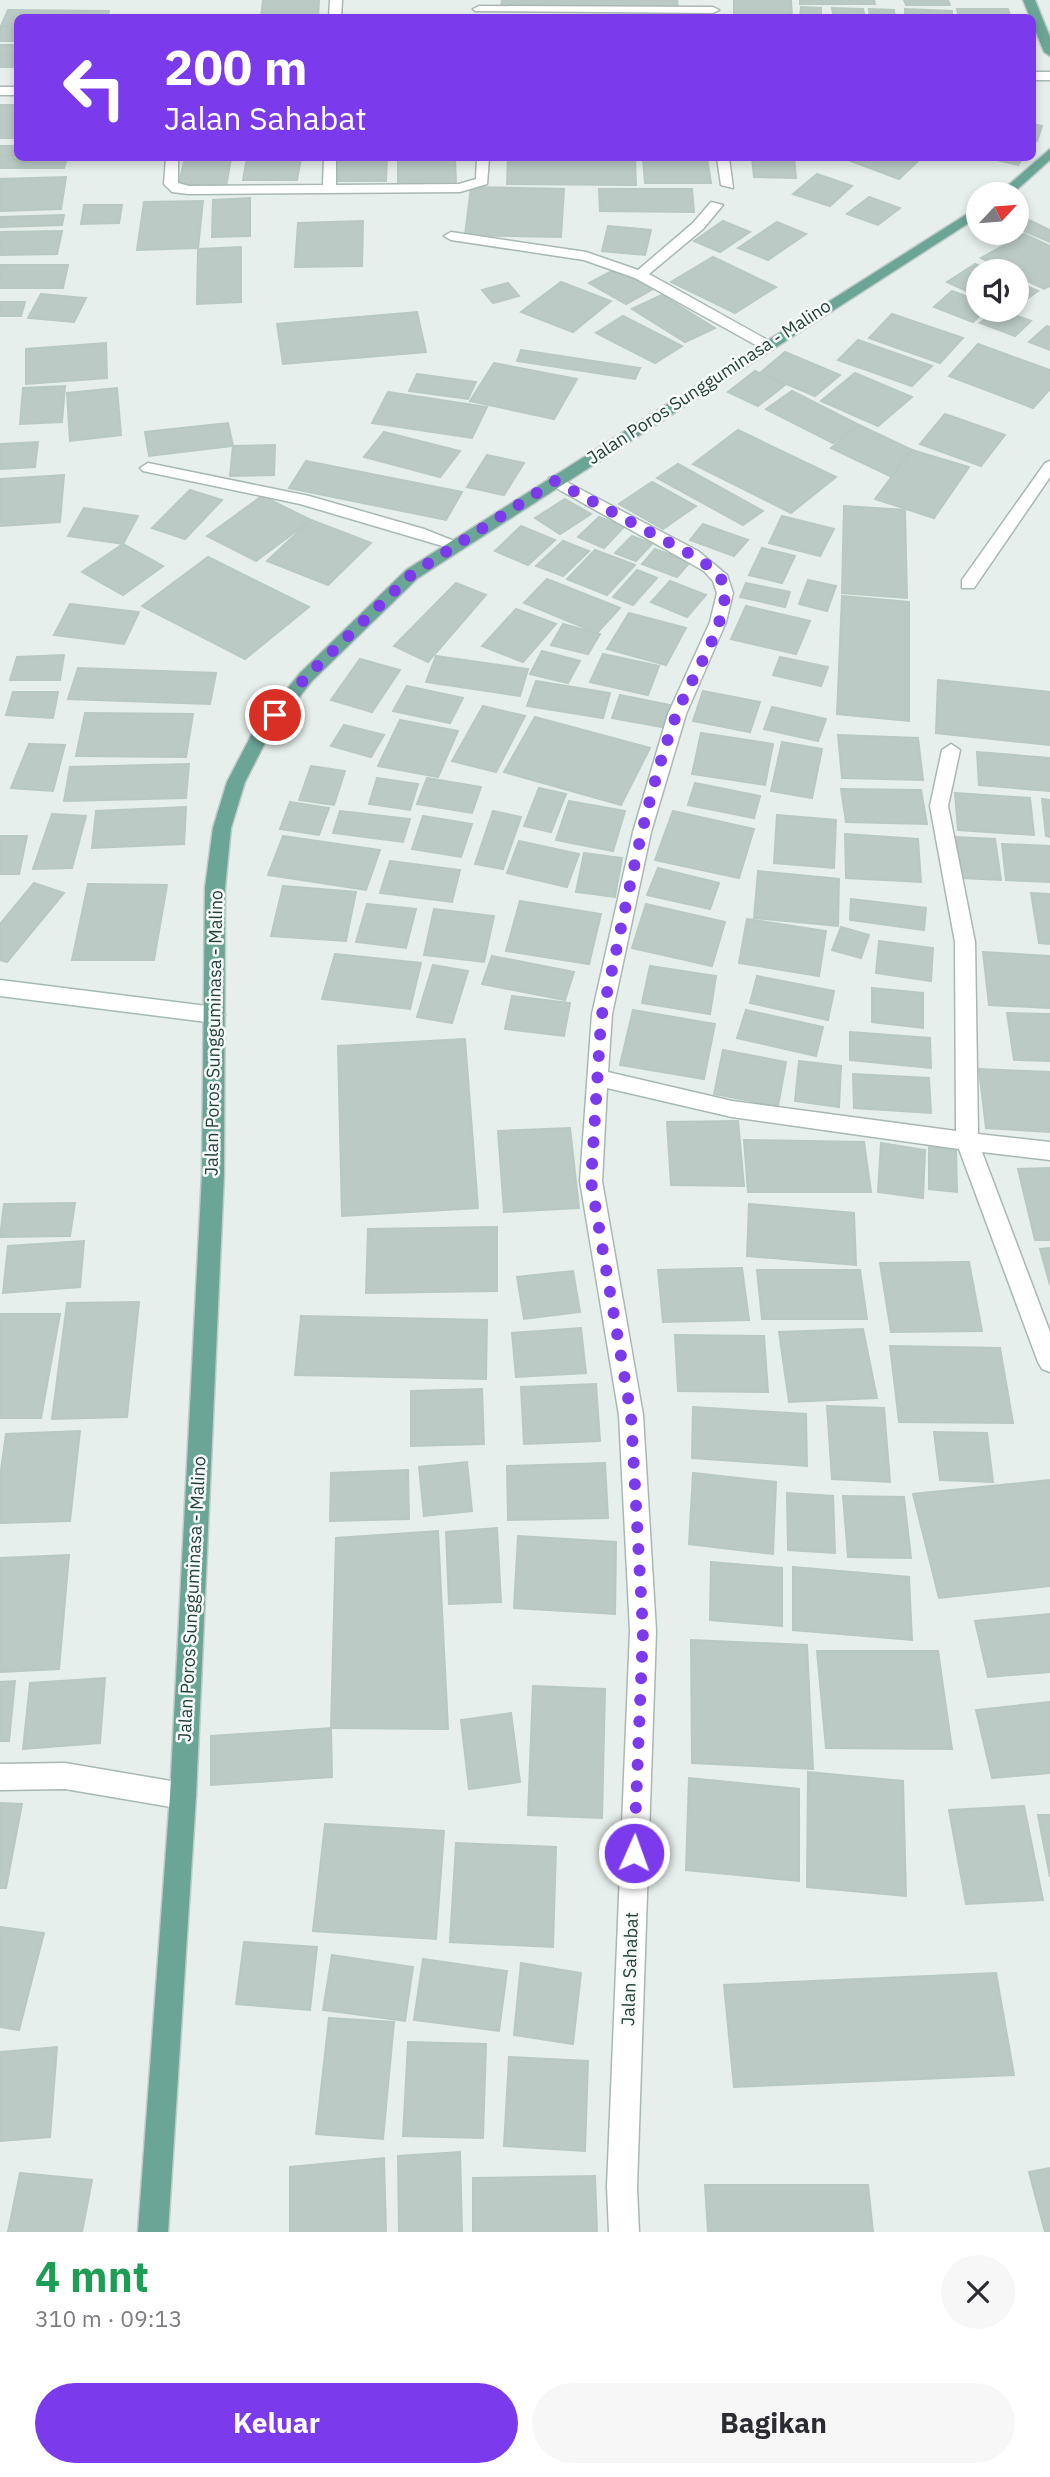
<!DOCTYPE html>
<html lang="id">
<meta charset="utf-8">
<style>
body{margin:0;font-family:"IBM Plex Sans",sans-serif;background:#f7f7f7;color:#2b2b33;height:100vh;display:flex;flex-direction:column;font-size:26px;white-space:nowrap}
*{box-sizing:border-box;margin:0}
p{font-size:23px;color:#7c7c81}
.icon{flex:none;width:38px;height:38px;fill:none;stroke:currentColor;stroke-width:2;stroke-linecap:round;stroke-linejoin:round}
.map{position:relative;height:2232px;overflow:hidden}
.drawer{display:flex;flex-direction:column;background:#fff;flex:1}
.drawer>*{flex:none}
.hud{position:absolute;left:14px;top:14px;width:1022px;height:147px;border-radius:10px;box-shadow:0 4px 10px #0003;background:#7c3aed;color:#fff;overflow:hidden}
.needle{width:46px;rotate:64deg}
.fabs{position:absolute;left:966px;top:182px;display:grid;gap:14px}
.fabs a{display:grid;place-items:center;width:63px;height:63px;border-radius:50%;background:#fff;box-shadow:0 4px 10px #0003;font-size:35px}
.pin{position:absolute;display:grid;place-items:center;width:60px;height:60px;color:#fff;margin:-30px;border:4px solid #fff;border-radius:50%;box-shadow:0 2px 7px #0007}
.me{position:absolute;width:77px;margin:-38px;rotate:2deg;stroke-linejoin:round;filter:drop-shadow(0 0 5px #0008)}
.turn{display:flex;align-items:center;gap:24px;height:147px;padding:0 35px;font-size:32px}
.turn .icon{width:91px;height:91px;stroke-width:2.5}
.turn b{display:block;font-size:49px;line-height:60px}
.round{display:grid;place-items:center;flex:none;width:74px;height:74px;border-radius:37px;background:#f7f7f7}
.head{display:flex;align-items:center;justify-content:space-between;height:119px;padding:0 35px}
h1{font-size:42px;font-weight:800;line-height:52px;color:#1e9e55}
.action{display:flex;gap:14px;margin-top:auto;padding:14px 35px}
.action a{flex:1;height:80px;border-radius:42px;background:#7c3aed;color:#fff;font-size:28px;font-weight:800;line-height:80px;text-align:center}
.action a+a{background:#f7f7f7;color:#2b2b33}
.map>svg:first-child{display:block}
</style>
<div class="map">
<svg width="1050" height="2232" viewBox="0 0 1050 2232">
<rect width="100%" height="100%" fill="#e6efeb"/>
<g fill="#bbcac4" stroke="#b8c9c2" stroke-width="2">
<polygon points="263,0 319,0 318,18 261,18"/>
<polygon points="502,0 677,0 678,9 501,7"/>
<polygon points="734,0 791,0 792,18 734,18"/>
<polygon points="800,0 874,0 875,4 800,4"/>
<polygon points="904,0 948,0 950,5 906,5"/>
<polygon points="801,7 821,8 821,18 800,17"/>
<polygon points="832,8 863,9 865,18 834,18"/>
<polygon points="869,9 894,10 895,18 870,18"/>
<polygon points="905,9 952,11 952,18 905,18"/>
<polygon points="957,9 1008,9 1011,18 959,18"/>
<polygon points="8,10 109,11 107,18 18,18 18,26 1,26"/>
<polygon points="1,26 18,26 18,41 0,41"/>
<rect x="0" y="45" width="18" height="10"/>
<rect x="0" y="55" width="18" height="12"/>
<rect x="0" y="105" width="18" height="33"/>
<polygon points="1032,124 1042,126 1037,141 1032,140"/>
<polygon points="0,146 18,146 17,156 0,156"/>
<polygon points="0,158 67,159 64,168 0,168"/>
<polygon points="185,158 231,158 226,187 178,187"/>
<polygon points="247,158 301,158 297,180 243,180"/>
<polygon points="336,158 387,158 386,181 335,181"/>
<polygon points="398,158 455,158 456,185 398,186"/>
<polygon points="508,158 635,158 636,185 507,184"/>
<polygon points="643,158 707,158 711,183 645,183"/>
<polygon points="752,158 794,158 796,178 754,177"/>
<polygon points="843,158 912,158 919,160 899,179"/>
<polygon points="988,158 1023,158 1018,165"/>
<polygon points="817,174 852,186 830,206 793,194"/>
<polygon points="66,177 61,209 0,211 0,179"/>
<polygon points="471,187 564,189 561,237 465,235"/>
<polygon points="599,189 692,189 694,212 600,211"/>
<polygon points="869,197 900,208 878,225 847,214"/>
<polygon points="250,198 250,236 212,237 213,200"/>
<polygon points="203,201 198,248 137,250 144,202"/>
<polygon points="84,205 122,205 119,223 81,224"/>
<polygon points="64,215 62,225 0,227 0,217"/>
<polygon points="1029,220 1050,230 1050,242 1017,228"/>
<polygon points="363,221 362,266 295,267 298,223"/>
<polygon points="723,221 750,232 720,252 694,241"/>
<polygon points="777,222 806,234 768,260 738,248"/>
<polygon points="608,226 651,230 645,255 602,251"/>
<polygon points="62,231 57,254 0,255 0,232"/>
<polygon points="1024,234 1050,246 1050,286 1044,289 1017,276 1017,271 1007,271 981,258"/>
<polygon points="241,247 241,302 197,304 198,249"/>
<polygon points="713,257 776,287 735,313 671,282"/>
<polygon points="975,264 992,271 978,271 978,296 947,282"/>
<polygon points="0,265 68,265 63,288 0,288"/>
<polygon points="618,268 655,288 626,304 589,283"/>
<polygon points="561,282 611,301 573,332 521,312"/>
<polygon points="1017,282 1038,291 1017,306"/>
<polygon points="508,283 519,296 493,303 482,290"/>
<polygon points="952,291 978,301 978,310 986,310 973,322 934,307"/>
<polygon points="41,294 86,298 74,322 28,318"/>
<polygon points="662,295 715,328 685,342 632,309"/>
<polygon points="0,302 25,302 21,316 0,316"/>
<polygon points="996,310 1000,310 1031,321 1015,336 980,323"/>
<polygon points="417,312 426,352 283,364 277,324"/>
<polygon points="892,314 963,338 940,363 869,338"/>
<polygon points="623,316 682,346 655,363 596,333"/>
<polygon points="1047,326 1050,327 1050,350 1029,342"/>
<polygon points="858,340 932,366 912,386 838,360"/>
<polygon points="106,343 107,378 26,384 26,349"/>
<polygon points="978,344 1050,370 1050,389 1033,408 949,376"/>
<polygon points="521,350 640,368 635,379 517,361"/>
<polygon points="785,352 840,375 815,396 760,373"/>
<polygon points="494,363 577,379 554,419 470,401"/>
<polygon points="755,371 785,385 758,406 728,392"/>
<polygon points="855,373 912,397 878,426 821,401"/>
<polygon points="417,374 476,382 468,399 409,391"/>
<polygon points="65,386 62,422 20,424 23,388"/>
<polygon points="117,388 121,435 70,441 67,393"/>
<polygon points="792,391 859,425 833,443 766,409"/>
<polygon points="388,392 487,407 472,438 372,423"/>
<polygon points="945,414 1005,435 981,466 920,444"/>
<polygon points="228,423 233,446 149,456 145,432"/>
<polygon points="859,425 912,450 892,477 831,448"/>
<polygon points="738,430 836,477 791,513 693,464"/>
<polygon points="384,432 460,451 440,477 364,457"/>
<polygon points="38,442 35,467 0,469 0,444"/>
<polygon points="275,445 274,475 230,476 233,446"/>
<polygon points="912,450 969,467 934,518 875,499"/>
<polygon points="487,455 524,463 504,495 467,487"/>
<polygon points="306,461 462,492 446,520 289,488"/>
<polygon points="678,464 763,511 743,525 657,478"/>
<polygon points="64,475 60,522 0,526 0,479"/>
<polygon points="652,482 696,506 663,529 619,504"/>
<polygon points="190,490 222,500 185,539 152,528"/>
<polygon points="262,496 311,520 256,561 207,536"/>
<polygon points="565,499 591,514 560,534 535,518"/>
<polygon points="844,506 905,510 907,598 842,593"/>
<polygon points="84,508 138,516 123,544 68,536"/>
<polygon points="782,516 834,529 820,556 769,543"/>
<polygon points="599,517 624,527 604,548 578,537"/>
<polygon points="311,520 371,543 328,585 267,561"/>
<polygon points="703,524 748,540 734,556 690,540"/>
<polygon points="521,526 555,540 528,565 495,551"/>
<polygon points="632,536 652,544 636,561 615,553"/>
<polygon points="563,541 589,551 563,576 536,566"/>
<polygon points="123,544 163,566 123,595 82,572"/>
<polygon points="762,548 795,556 782,583 749,575"/>
<polygon points="655,549 690,562 677,577 642,564"/>
<polygon points="595,550 635,565 607,595 567,579"/>
<polygon points="208,557 309,607 245,659 142,606"/>
<polygon points="637,570 657,578 633,605 613,597"/>
<polygon points="547,579 620,608 597,633 524,603"/>
<polygon points="808,580 836,586 827,611 799,604"/>
<polygon points="670,581 706,595 687,617 651,602"/>
<polygon points="456,583 486,595 428,662 394,646"/>
<polygon points="746,583 790,592 785,607 740,597"/>
<polygon points="842,596 909,602 909,721 837,714"/>
<polygon points="70,604 139,612 124,644 54,635"/>
<polygon points="746,606 810,621 796,654 731,639"/>
<polygon points="516,609 556,624 523,662 482,646"/>
<polygon points="629,613 686,628 666,665 607,649"/>
<polygon points="563,624 600,634 588,654 551,645"/>
<polygon points="542,651 580,661 568,683 530,674"/>
<polygon points="603,654 659,666 648,695 590,682"/>
<polygon points="64,655 60,680 10,680 17,657"/>
<polygon points="436,656 528,669 520,696 426,682"/>
<polygon points="780,657 828,667 821,686 773,675"/>
<polygon points="360,659 400,670 372,712 331,700"/>
<polygon points="78,668 216,673 210,704 68,699"/>
<polygon points="938,680 1050,692 1050,745 936,733"/>
<polygon points="536,681 610,693 603,718 527,706"/>
<polygon points="407,686 463,698 450,723 393,711"/>
<polygon points="703,691 760,702 750,732 693,721"/>
<polygon points="13,692 58,692 53,718 6,715"/>
<polygon points="620,695 670,705 662,727 612,718"/>
<polygon points="483,706 525,716 496,772 452,761"/>
<polygon points="772,707 826,719 818,741 764,729"/>
<polygon points="85,713 193,714 186,757 76,756"/>
<polygon points="535,717 650,748 621,805 504,772"/>
<polygon points="400,720 458,731 438,777 378,766"/>
<polygon points="344,725 384,735 371,757 331,746"/>
<polygon points="701,733 773,744 765,785 692,774"/>
<polygon points="838,735 918,738 923,780 842,778"/>
<polygon points="782,742 822,749 812,798 771,791"/>
<polygon points="29,744 65,745 53,791 11,788"/>
<polygon points="977,752 1050,758 1050,791 979,785"/>
<polygon points="189,764 186,798 64,801 70,767"/>
<polygon points="311,766 345,771 334,805 299,800"/>
<polygon points="377,778 418,784 410,810 369,804"/>
<polygon points="427,778 481,787 472,813 417,804"/>
<polygon points="695,783 760,796 754,818 688,805"/>
<polygon points="539,788 566,794 551,832 524,826"/>
<polygon points="841,789 921,790 927,824 846,822"/>
<polygon points="955,793 1030,798 1034,835 958,830"/>
<polygon points="1042,799 1050,800 1050,837 1046,836"/>
<polygon points="569,801 625,811 613,851 556,840"/>
<polygon points="290,802 329,808 319,835 280,829"/>
<polygon points="186,807 184,844 92,848 96,811"/>
<polygon points="340,811 410,819 403,842 333,833"/>
<polygon points="493,811 521,817 503,869 475,864"/>
<polygon points="673,811 754,829 739,878 655,860"/>
<polygon points="52,814 86,816 72,868 33,869"/>
<polygon points="777,815 836,820 834,868 774,863"/>
<polygon points="423,816 472,824 461,857 412,849"/>
<polygon points="845,834 918,839 921,882 846,878"/>
<polygon points="0,836 27,836 19,874 0,874"/>
<polygon points="283,836 380,850 366,890 268,875"/>
<polygon points="956,837 995,839 1001,880 961,878"/>
<polygon points="519,841 579,854 567,887 507,873"/>
<polygon points="1002,844 1050,846 1050,882 1006,880"/>
<polygon points="584,853 622,858 615,897 576,892"/>
<polygon points="390,861 460,870 452,902 380,893"/>
<polygon points="658,868 719,883 710,909 647,895"/>
<polygon points="758,871 839,879 838,926 754,918"/>
<polygon points="34,883 64,893 7,962 0,960 0,924"/>
<polygon points="88,884 167,885 154,960 72,960"/>
<polygon points="283,886 356,892 346,941 271,936"/>
<polygon points="1031,893 1050,894 1050,944 1039,943"/>
<polygon points="851,899 926,908 924,930 850,920"/>
<polygon points="520,901 601,914 589,964 506,951"/>
<polygon points="367,904 416,909 406,948 356,942"/>
<polygon points="646,904 725,922 712,966 632,948"/>
<polygon points="434,909 494,916 484,962 424,955"/>
<polygon points="747,919 826,931 819,976 739,963"/>
<polygon points="841,927 869,935 861,958 832,950"/>
<polygon points="879,941 933,948 931,981 876,973"/>
<polygon points="983,952 1050,956 1050,1008 989,1005"/>
<polygon points="335,954 421,963 410,1009 322,999"/>
<polygon points="492,956 574,972 565,1000 482,984"/>
<polygon points="433,965 468,971 452,1023 417,1017"/>
<polygon points="650,966 716,976 710,1014 642,1003"/>
<polygon points="757,976 834,991 828,1020 750,1003"/>
<polygon points="872,988 923,993 923,1028 872,1022"/>
<polygon points="512,996 570,1003 564,1036 505,1029"/>
<polygon points="633,1010 715,1024 704,1079 620,1065"/>
<polygon points="746,1010 823,1027 816,1056 737,1038"/>
<polygon points="1007,1013 1050,1014 1050,1061 1014,1060"/>
<polygon points="850,1032 930,1038 931,1068 850,1060"/>
<polygon points="465,1039 478,1208 342,1216 338,1046"/>
<polygon points="723,1050 786,1062 778,1106 714,1094"/>
<polygon points="799,1061 841,1066 839,1107 795,1101"/>
<polygon points="979,1069 1050,1072 1050,1132 986,1128"/>
<polygon points="853,1074 929,1078 931,1113 854,1108"/>
<polygon points="738,1121 744,1186 671,1185 667,1122"/>
<polygon points="570,1128 579,1208 504,1212 498,1131"/>
<polygon points="744,1140 864,1142 871,1192 748,1192"/>
<polygon points="881,1143 925,1150 923,1198 878,1192"/>
<polygon points="929,1147 956,1150 957,1192 929,1189"/>
<polygon points="1050,1168 1050,1240 1035,1240 1018,1169"/>
<polygon points="75,1203 70,1236 0,1237 4,1204"/>
<polygon points="749,1204 854,1213 856,1265 747,1256"/>
<polygon points="497,1227 497,1291 366,1293 368,1229"/>
<polygon points="84,1241 80,1287 3,1293 8,1246"/>
<polygon points="1050,1248 1050,1285 1040,1249"/>
<polygon points="969,1262 982,1331 891,1332 880,1263"/>
<polygon points="742,1268 749,1320 663,1322 658,1270"/>
<polygon points="757,1270 860,1270 867,1319 762,1319"/>
<polygon points="573,1271 580,1312 524,1319 517,1277"/>
<polygon points="139,1302 127,1417 52,1419 67,1303"/>
<polygon points="0,1314 60,1314 41,1418 0,1418"/>
<polygon points="301,1316 487,1320 486,1379 295,1375"/>
<polygon points="581,1328 586,1373 516,1377 512,1333"/>
<polygon points="863,1329 877,1398 789,1402 779,1332"/>
<polygon points="675,1335 764,1336 768,1392 678,1391"/>
<polygon points="890,1346 1000,1348 1013,1423 899,1422"/>
<polygon points="596,1384 600,1441 524,1444 521,1387"/>
<polygon points="482,1389 484,1444 411,1446 411,1391"/>
<polygon points="827,1406 884,1408 890,1482 832,1479"/>
<polygon points="693,1407 806,1414 807,1466 692,1458"/>
<polygon points="80,1431 70,1521 0,1523 0,1477 6,1434"/>
<polygon points="934,1432 987,1433 993,1482 940,1480"/>
<polygon points="467,1462 472,1511 424,1516 419,1467"/>
<polygon points="605,1463 608,1518 508,1520 507,1466"/>
<polygon points="408,1470 409,1519 330,1521 331,1473"/>
<polygon points="693,1473 776,1482 773,1554 689,1544"/>
<polygon points="1050,1480 1050,1586 939,1598 913,1494"/>
<polygon points="787,1493 833,1496 835,1553 788,1550"/>
<polygon points="843,1496 904,1497 911,1558 848,1557"/>
<polygon points="497,1528 501,1602 449,1604 446,1532"/>
<polygon points="438,1531 448,1729 331,1728 336,1538"/>
<polygon points="518,1536 616,1542 615,1614 514,1608"/>
<polygon points="69,1555 59,1669 0,1672 0,1558"/>
<polygon points="711,1562 782,1568 782,1626 710,1620"/>
<polygon points="793,1567 909,1577 912,1640 793,1630"/>
<polygon points="1050,1614 1050,1672 988,1677 975,1621"/>
<polygon points="691,1640 807,1645 813,1769 692,1763"/>
<polygon points="817,1651 938,1651 952,1749 826,1748"/>
<polygon points="105,1678 100,1743 23,1749 30,1683"/>
<polygon points="15,1681 9,1741 0,1741 0,1682"/>
<polygon points="533,1686 605,1689 602,1818 528,1815"/>
<polygon points="1049,1702 1050,1773 992,1778 976,1710"/>
<polygon points="511,1713 520,1782 469,1789 461,1720"/>
<polygon points="331,1728 332,1777 211,1785 211,1736"/>
<polygon points="808,1772 903,1781 906,1896 807,1887"/>
<polygon points="689,1778 799,1789 799,1881 686,1870"/>
<polygon points="0,1803 22,1804 6,1888 0,1888"/>
<polygon points="1024,1806 1043,1900 966,1904 949,1810"/>
<polygon points="1038,1815 1050,1815 1050,1877"/>
<polygon points="325,1824 444,1831 436,1939 313,1931"/>
<polygon points="456,1843 556,1847 553,1947 450,1942"/>
<polygon points="0,1927 44,1933 19,2030 0,2027"/>
<polygon points="244,1942 317,1947 310,2010 236,2004"/>
<polygon points="332,1955 413,1967 405,2021 323,2010"/>
<polygon points="423,1959 507,1971 499,2031 414,2020"/>
<polygon points="521,1963 581,1973 573,2044 514,2035"/>
<polygon points="996,1973 1014,2075 734,2087 724,1985"/>
<polygon points="329,2018 394,2022 383,2139 316,2134"/>
<polygon points="408,2042 486,2044 483,2138 403,2136"/>
<polygon points="57,2047 50,2137 0,2141 0,2052"/>
<polygon points="509,2057 588,2061 585,2151 504,2146"/>
<polygon points="460,2152 462,2232 399,2232 398,2156"/>
<polygon points="384,2158 386,2232 290,2232 290,2167"/>
<polygon points="1050,2168 1050,2232 1045,2232 1029,2172"/>
<polygon points="20,2173 92,2180 82,2232 8,2232"/>
<polygon points="595,2176 597,2232 473,2232 473,2178"/>
<polygon points="705,2185 868,2185 873,2232 708,2232"/>
</g>
<g fill="none" stroke-linecap="round" stroke-linejoin="round">
<defs>
<g id="street">
<polygon points="330,0 342,0 341,18 329,18"/>
<polygon points="479,6 713,7 719,10 713,13 475,11 473,9"/>
<rect x="1032" y="72" width="18" height="8"/>
<rect x="0" y="87" width="18" height="8"/>
<polygon points="166,158 178,158 178,183 189,186 323,185 324,158 336,158 336,185 459,184 476,179 477,158 489,158 487,184 460,192 189,194 172,192 164,184"/>
<polygon points="717,158 729,158 733,188 721,185"/>
<polygon points="711,202 723,205 703,229 649,274 771,342 771,348 761,348 635,278 584,260 451,240 444,236 451,232 586,252 638,270 693,223"/>
<polygon points="1050,461 1050,477 974,588 962,588 962,580 1045,463"/>
<polygon points="148,463 309,496 424,529 464,545 456,550 300,504 143,471 140,468"/>
<polygon points="555,476 698,551 727,575 733,593 726,622 686,714 651,832 612,1014 608,1072 732,1101 956,1131 955,942 930,806 942,750 951,744 960,750 948,806 975,942 978,1134 1050,1142 1050,1160 982,1152 1050,1332 1050,1372 1042,1369 1038,1362 959,1149 732,1117 607,1088 602,1181 643,1415 656,1631 637,2187 639,2232 609,2232 607,2187 630,1631 619,1415 580,1181 592,1014 633,832 668,714 710,622 717,593 713,581 704,571 549,484 549,478"/>
<polygon points="65,1763 183,1783 192,1787 196,1796 192,1805 183,1809 65,1789 0,1790 0,1764"/>
</g>
<polygon id="secondary" points="0,980 215,1007 222,1009 225,1015 222,1021 215,1023 0,996"/>
<g id="primary">
<polygon points="1023,0 1035,0 1050,37 1050,56 1044,52"/>
<polygon points="1050,149 1050,160 1012,194 998,194"/>
<polygon points="978,207 978,217 418,578 312,681 268,737 245,782 231,828 225,888 224,1174 196,1796 168,2232 138,2232 170,1796 202,1174 205,888 213,828 227,782 254,730 300,673 406,570"/>
</g>
</defs>
<use href="#street" stroke="#a8b8b2" stroke-width="3"/>
<use href="#secondary" stroke="#a4bbb3" stroke-width="3"/>
<use href="#primary" stroke="#c2cac8" stroke-width="3"/>
<use href="#street" fill="#fff" fill-rule="evenodd"/>
<use href="#secondary" fill="#fff" fill-rule="evenodd"/>
<use href="#primary" fill="#6aa596" fill-rule="evenodd"/>
</g>
<g fill="none" stroke-linecap="round" stroke-linejoin="round">
<path stroke="#7c3aed" stroke-width="12" stroke-dasharray="0 21.6" d="M275,715L306,677L412,574L555,481L692,555C706,564 726,575 725,594C723,632 691,678 677,713C641,810 626,914 602,1014L600,1036L591,1181L631,1415L643,1631L634,1853"/>
</g>
<g text-anchor="middle" stroke-width="5" stroke-linejoin="round" paint-order="stroke">
<g font-size="18" fill="#24423a" stroke="#f7fbf9">
<text transform="translate(709 382) rotate(-33)" y="6">Jalan Poros Sungguminasa - Malino</text>
<text transform="translate(214 1033) rotate(-89)" y="6">Jalan Poros Sungguminasa - Malino</text>
<text transform="translate(192 1599) rotate(-87)" y="6">Jalan Poros Sungguminasa - Malino</text>
<text transform="translate(630 1969) rotate(-88)" y="6">Jalan Sahabat</text>
</g>
</g>
</svg>
<div class="fabs">
<a><svg class="needle" viewBox="-14 -14 28 28"><path d="M0-13l5 13h-10z" fill="#e53935"/><path d="M0 13l5-13h-10z" fill="#7c7c81"/></svg></a>
<a><svg class="icon" aria-label="sound" viewBox="0 0 24 24"><path d="M4 9h4l5-4v14l-5-4H4zM17 9q2 3 0 6"/></svg></a>
</div>
<div class="pin" style="left:275px;top:715px;background:#d93025"><svg class="icon" aria-label="arrive" viewBox="0 0 24 24"><path d="M6 21V4h12l-3 4 3 4H6"/></svg></div>
<svg class="me" style="left:634px;top:1853px" viewBox="-20 -20 40 40"><circle r="17" fill="#7c3aed" stroke="#fff" stroke-width="3"/><path d="M0-11L8 9 0 5-8 9z" fill="#fff"/></svg>
<div class="hud">
<div class="turn"><svg class="icon" aria-label="left" viewBox="0 0 24 24"><path d="M17 20v-9H6M10 6l-5 5 5 5"/></svg><div><b>200 m</b>Jalan Sahabat</div></div>
</div>
</div>
<section class="drawer">
<div class="head"><div><h1>4 mnt</h1><p>310 m · 09:13</p></div><a class="round"><svg class="icon" aria-label="close" viewBox="0 0 24 24"><path d="M6 6l12 12M18 6L6 18"/></svg></a></div>
<div class="action"><a>Keluar</a><a>Bagikan</a></div>
</section>
